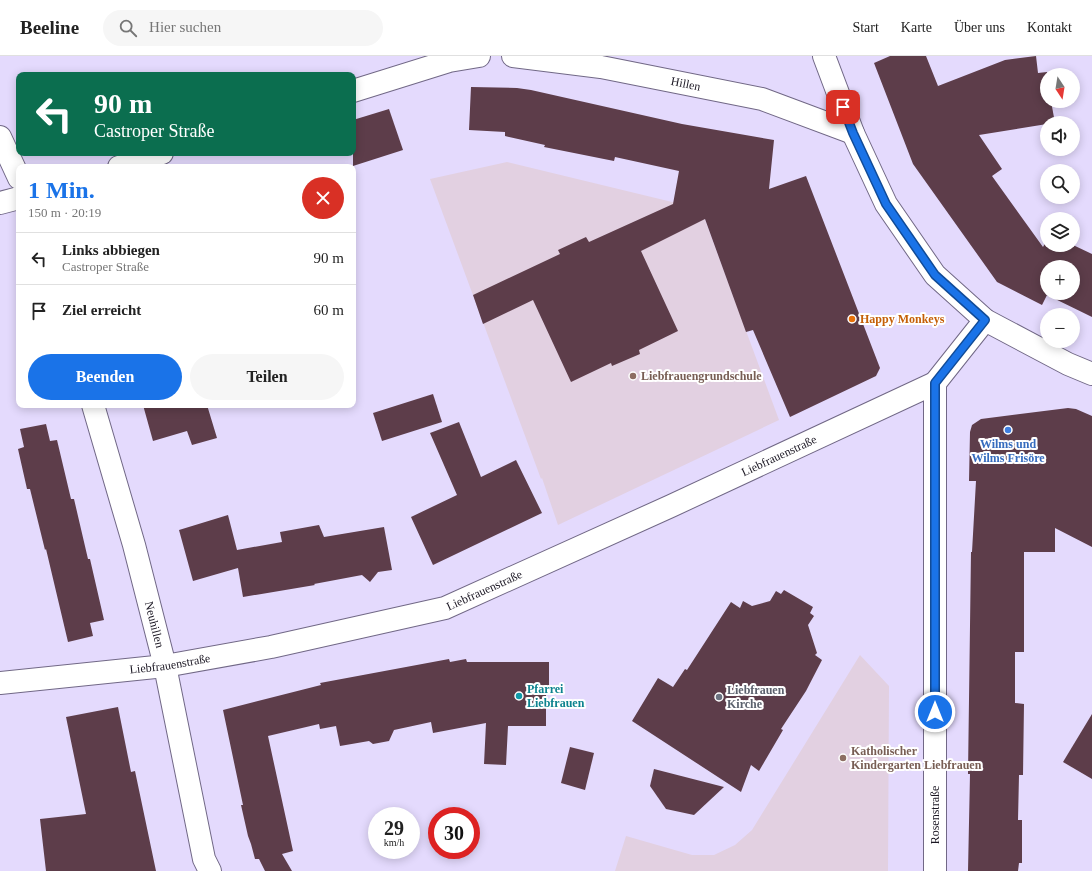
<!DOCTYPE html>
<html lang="de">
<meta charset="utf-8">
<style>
body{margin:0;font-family:Georgia,serif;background:#f6f6f6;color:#222;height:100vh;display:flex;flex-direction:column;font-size:15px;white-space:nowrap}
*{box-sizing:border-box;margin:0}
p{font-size:13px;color:#767676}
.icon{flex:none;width:22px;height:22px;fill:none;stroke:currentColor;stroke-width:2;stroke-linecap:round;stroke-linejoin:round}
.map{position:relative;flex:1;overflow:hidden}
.details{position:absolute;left:16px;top:108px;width:340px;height:244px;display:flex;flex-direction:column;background:#fff;border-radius:8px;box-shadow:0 2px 10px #0003}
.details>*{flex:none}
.guide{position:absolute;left:16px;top:16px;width:340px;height:84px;border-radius:8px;box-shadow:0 2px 10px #0003;background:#0b6e4f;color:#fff;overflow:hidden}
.needle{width:26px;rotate:168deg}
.buttons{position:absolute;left:1040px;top:12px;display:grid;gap:8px}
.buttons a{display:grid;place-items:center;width:40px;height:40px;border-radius:50%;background:#fff;box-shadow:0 2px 10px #0003;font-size:20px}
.speed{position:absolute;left:368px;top:751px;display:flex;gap:8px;font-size:20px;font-weight:700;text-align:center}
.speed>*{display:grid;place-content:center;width:52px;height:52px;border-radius:50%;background:#fff;box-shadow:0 2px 10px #0003;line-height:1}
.speed small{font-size:10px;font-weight:400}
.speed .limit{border:6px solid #d22;background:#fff;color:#111}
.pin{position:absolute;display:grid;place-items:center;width:34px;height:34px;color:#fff;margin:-17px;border-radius:8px;box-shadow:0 2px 6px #0006}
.me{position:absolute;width:44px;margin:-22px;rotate:0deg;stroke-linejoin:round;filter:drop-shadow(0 0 3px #0008)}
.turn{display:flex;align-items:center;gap:14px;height:84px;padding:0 12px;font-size:18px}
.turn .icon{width:52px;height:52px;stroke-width:2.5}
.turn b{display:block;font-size:28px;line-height:34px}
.round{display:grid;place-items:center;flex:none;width:42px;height:42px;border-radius:21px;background:#f6f6f6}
.headline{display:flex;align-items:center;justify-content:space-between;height:68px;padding:0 12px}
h1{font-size:24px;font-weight:700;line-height:30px;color:#1a73e8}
.primary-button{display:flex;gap:8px;margin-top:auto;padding:8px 12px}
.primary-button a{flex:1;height:46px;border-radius:24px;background:#1a73e8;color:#fff;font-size:16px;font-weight:700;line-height:46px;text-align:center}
.primary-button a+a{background:#f6f6f6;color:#222}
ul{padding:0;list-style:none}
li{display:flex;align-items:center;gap:12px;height:52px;padding:0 12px;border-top:1px solid #e0e0e0}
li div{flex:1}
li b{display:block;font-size:15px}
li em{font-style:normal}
header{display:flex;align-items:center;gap:24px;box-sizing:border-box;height:56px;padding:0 20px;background:#fff;border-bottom:1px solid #e0e0e0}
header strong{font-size:19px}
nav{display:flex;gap:22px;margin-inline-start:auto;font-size:14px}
.search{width:280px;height:36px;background:#f6f6f6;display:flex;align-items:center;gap:10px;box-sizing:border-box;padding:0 14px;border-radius:22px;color:#767676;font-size:15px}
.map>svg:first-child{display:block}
</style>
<header>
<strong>Beeline</strong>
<div class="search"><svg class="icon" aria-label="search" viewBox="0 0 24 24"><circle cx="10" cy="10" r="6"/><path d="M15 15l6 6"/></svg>Hier suchen</div>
<nav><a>Start</a><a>Karte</a><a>Über uns</a><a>Kontakt</a></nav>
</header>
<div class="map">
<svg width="1092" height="815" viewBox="0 0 1092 815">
<rect width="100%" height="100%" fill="#e4dafd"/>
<g fill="#e2d0e1">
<polygon points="507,106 701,153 779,364 558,469 542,422 541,423 430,123"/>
<polygon points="860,599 889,630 888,815 615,815 626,780 692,799 714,799 735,789 752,774"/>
</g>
<g fill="#5d3d4a" fill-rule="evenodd">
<path d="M890,0H926L938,30L1005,4L1036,0L1038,17L1047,16V45H1051L1055,67H1047V68L979,79L1002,113L992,120L1043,191L1047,184V189H1073L1092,198V261L1047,239L1042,249L997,226L913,108L874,7ZM1047,211H1073V237H1047Z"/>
<polygon points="471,31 517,32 531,34 682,68 774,84 769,133 806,120 880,312 876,320 790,361 753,274 746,276 705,163 641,195 678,275 639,294 640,298 612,310 611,307 571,326 533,244 483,268 473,239 560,198 558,194 586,181 589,186 673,148 679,115 615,101 614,105 544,91 545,89 505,80 505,76 469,74"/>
<polygon points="389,53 403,94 353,110 353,64"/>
<polygon points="433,338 442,366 382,385 373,357"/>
<polygon points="143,349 207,349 217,382 192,389 187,375 153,385"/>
<polygon points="1068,352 1076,353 1092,360 1092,491 1055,472 1055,496 1024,496 1024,596 1015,596 1015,647 1024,648 1023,719 1019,719 1018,764 1022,764 1022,807 1019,807 1018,815 968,815 970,718 968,718 971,496 972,496 976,425 969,425 970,376 972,369 981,363"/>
<polygon points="459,366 481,421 516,404 542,457 433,509 411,461 457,439 430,377"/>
<polygon points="46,368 50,385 57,384 71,443 74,443 88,503 90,503 104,564 90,567 93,580 68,586 46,493 45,494 30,433 27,433 18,393 24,391 20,373"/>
<polygon points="228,459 237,494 282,486 280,476 319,469 324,481 384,471 392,514 378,516 370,526 362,519 314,528 315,529 243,541 238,512 193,525 179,474"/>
<polygon points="784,534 813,551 810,557 814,560 808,569 817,597 815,599 822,604 806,635 781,673 783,674 759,715 751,709 741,736 632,665 658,622 673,631 685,613 687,614 731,546 740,552 743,545 752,550 770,545 776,535 781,538"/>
<polygon points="449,603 450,606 466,603 467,606 549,606 549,631 546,631 546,670 508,670 506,709 484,708 486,667 433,677 431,666 394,674 389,685 373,688 369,685 340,690 336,670 320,673 319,668 268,680 293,795 282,798 292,815 265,815 259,803 255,803 251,788 248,780 241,749 243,749 223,654 321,629 320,627"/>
<polygon points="118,651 131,716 135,715 156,815 46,815 40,763 86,758 66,661"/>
<polygon points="1092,658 1092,723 1063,706"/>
<polygon points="570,691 594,697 585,734 561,727"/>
<polygon points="654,713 724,731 694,759 666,753 650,730"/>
</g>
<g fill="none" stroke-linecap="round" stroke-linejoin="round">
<defs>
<g id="street">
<path id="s1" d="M513,0L601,11L762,43L853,77"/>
<polyline points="353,35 449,5 479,0"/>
<polyline points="0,81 19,122"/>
<polyline points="119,111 162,97"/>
<polyline points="0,147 19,142"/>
<path id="s2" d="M93,349L134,489L165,610L204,803L210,815"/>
<path id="s3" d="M0,627L165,610L271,591L445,552L671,450L935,327"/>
<polyline points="935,815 935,327 985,264"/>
</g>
<polyline id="secondary" points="824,0 853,77 886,148 935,219 985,264 1068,308 1092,318"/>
</defs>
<use href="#street" stroke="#716886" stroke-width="24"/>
<use href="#secondary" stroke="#716886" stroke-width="24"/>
<use href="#street" stroke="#fff" stroke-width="22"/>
<use href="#secondary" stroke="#fff" stroke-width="22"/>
</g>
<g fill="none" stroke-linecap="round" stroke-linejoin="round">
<defs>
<polyline id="route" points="843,51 853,77 886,148 935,219 985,264 935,327 935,656"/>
</defs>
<use href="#route" stroke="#114b97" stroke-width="10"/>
<use href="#route" stroke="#1a73e8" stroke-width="7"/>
</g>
<circle fill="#e8710a" stroke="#fff" stroke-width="1.5" cx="852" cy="263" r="4"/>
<g fill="#8d6e63" stroke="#fff" stroke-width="1.5">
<circle cx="633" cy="320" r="4"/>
<circle cx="843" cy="702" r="4"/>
</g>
<circle fill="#3f7fe0" stroke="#fff" stroke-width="1.5" cx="1008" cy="374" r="4"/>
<circle fill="#0f9aa8" stroke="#fff" stroke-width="1.5" cx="519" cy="640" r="4"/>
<circle fill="#6b7280" stroke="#fff" stroke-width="1.5" cx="719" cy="641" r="4"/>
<g text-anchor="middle" stroke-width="4" stroke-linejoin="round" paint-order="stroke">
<g font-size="12" fill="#1b1723" stroke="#fff">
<text dy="4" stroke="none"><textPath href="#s1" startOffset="175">Hillen</textPath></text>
<text dy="4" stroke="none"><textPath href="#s3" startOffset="819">Liebfrauenstraße</textPath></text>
<text dy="4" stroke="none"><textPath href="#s3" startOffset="495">Liebfrauenstraße</textPath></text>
<text dy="4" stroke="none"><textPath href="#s2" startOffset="228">Neuhillen</textPath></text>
<text dy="4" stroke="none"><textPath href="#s3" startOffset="171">Liebfrauenstraße</textPath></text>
<text transform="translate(935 759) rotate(-90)" y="4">Rosenstraße</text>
</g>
<g font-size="12" font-weight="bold" fill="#c56008" stroke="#fff" text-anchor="start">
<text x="860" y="267">Happy Monkeys</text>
</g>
<g font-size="12" font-weight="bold" fill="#785e54" stroke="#fff" text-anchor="start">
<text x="641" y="324">Liebfrauengrundschule</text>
<text x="851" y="699">Katholischer<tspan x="851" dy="14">Kindergarten Liebfrauen</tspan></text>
</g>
<g font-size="12" font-weight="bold" fill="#366cbe" stroke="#fff">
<text x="1008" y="392">Wilms und<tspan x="1008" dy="14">Wilms Frisöre</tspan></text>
</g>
<g font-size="12" font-weight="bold" fill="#0d838f" stroke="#fff" text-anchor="start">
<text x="527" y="637">Pfarrei<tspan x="527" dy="14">Liebfrauen</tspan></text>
</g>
<g font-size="12" font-weight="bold" fill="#5b616d" stroke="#fff" text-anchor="start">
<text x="727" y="638">Liebfrauen<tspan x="727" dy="14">Kirche</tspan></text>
</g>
</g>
</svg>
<div class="buttons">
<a><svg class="needle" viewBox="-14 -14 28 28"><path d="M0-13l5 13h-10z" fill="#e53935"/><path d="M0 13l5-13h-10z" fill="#767676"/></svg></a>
<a><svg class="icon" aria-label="sound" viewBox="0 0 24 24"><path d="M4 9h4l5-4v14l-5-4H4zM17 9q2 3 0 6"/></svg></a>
<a><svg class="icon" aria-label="search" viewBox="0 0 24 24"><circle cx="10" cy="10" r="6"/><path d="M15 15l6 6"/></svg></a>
<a><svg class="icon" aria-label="layers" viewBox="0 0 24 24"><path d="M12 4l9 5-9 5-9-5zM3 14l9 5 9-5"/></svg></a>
<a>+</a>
<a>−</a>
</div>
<div class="speed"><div>29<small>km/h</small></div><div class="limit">30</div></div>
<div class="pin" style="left:843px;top:51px;background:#d93025"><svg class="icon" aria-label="arrive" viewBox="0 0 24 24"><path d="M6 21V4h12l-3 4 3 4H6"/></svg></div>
<svg class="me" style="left:935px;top:656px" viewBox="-20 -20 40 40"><circle r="17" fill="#1a73e8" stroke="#fff" stroke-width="3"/><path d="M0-11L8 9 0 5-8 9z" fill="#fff"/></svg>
<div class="guide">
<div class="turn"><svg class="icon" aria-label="left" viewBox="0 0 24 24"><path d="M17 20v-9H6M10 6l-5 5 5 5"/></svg><div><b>90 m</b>Castroper Straße</div></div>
</div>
<section class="details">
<div class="headline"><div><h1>1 Min.</h1><p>150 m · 20:19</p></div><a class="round" style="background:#d93025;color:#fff"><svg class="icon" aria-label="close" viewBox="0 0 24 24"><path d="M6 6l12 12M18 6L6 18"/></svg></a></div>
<ul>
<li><svg class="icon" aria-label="left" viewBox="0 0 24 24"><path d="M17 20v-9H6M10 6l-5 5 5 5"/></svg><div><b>Links abbiegen</b><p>Castroper Straße</p></div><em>90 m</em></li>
<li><svg class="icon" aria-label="arrive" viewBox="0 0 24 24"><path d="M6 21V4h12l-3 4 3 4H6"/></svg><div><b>Ziel erreicht</b></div><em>60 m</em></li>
</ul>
<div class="primary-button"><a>Beenden</a><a>Teilen</a></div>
</section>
</div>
